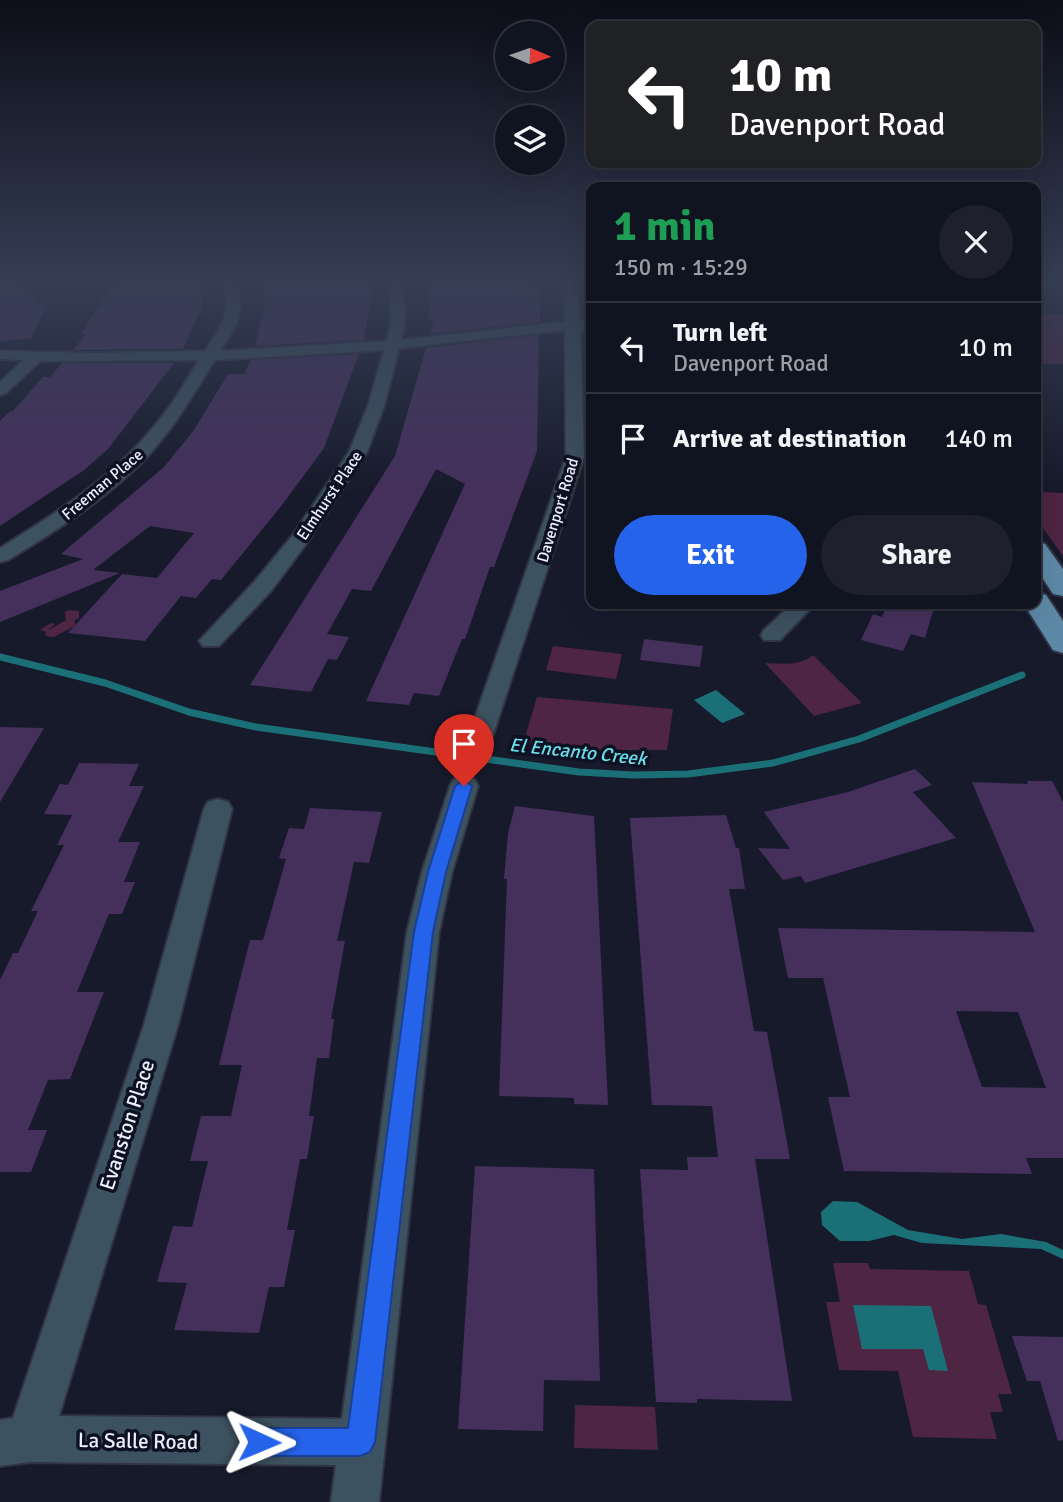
<!DOCTYPE html>
<meta charset="utf-8">
<style>
body{margin:0;font-family:Signika,sans-serif;background:#1e212d;color:#f1f3f6;height:100vh;display:flex;flex-direction:column;font-size:26px;white-space:nowrap}
*{box-sizing:border-box;margin:0}
p{font-size:23px;color:#9c9ea5}
.icon{flex:none;width:38px;height:38px;fill:none;stroke:currentColor;stroke-width:2;stroke-linecap:round;stroke-linejoin:round}
.map{position:relative;flex:1;overflow:hidden}
.side{position:absolute;left:586px;top:182px;width:455px;height:427px;display:flex;flex-direction:column;background:#101420;border-radius:14px;box-shadow:0 7px 28px #0002,0 0 0 2px #30333e}
.side>*{flex:none}
.top-card{position:absolute;left:586px;top:21px;width:455px;height:147px;border-radius:14px;box-shadow:0 7px 28px #0002,0 0 0 2px #30333e;background:#202124;color:#fff;overflow:hidden}
.needle{width:46px;rotate:92deg}
.buttons{position:absolute;left:495px;top:21px;display:grid;gap:14px}
.buttons a{display:grid;place-items:center;width:70px;height:70px;border-radius:50%;background:#101420;box-shadow:0 7px 28px #0002,0 0 0 2px #30333e;font-size:35px}
.pin{position:absolute;display:grid;place-items:center;width:60px;height:60px;color:#fff;margin:-72px -30px;border-radius:50% 50% 50% 0;rotate:-45deg;box-shadow:0 0 7px #0007}
.pin .icon{rotate:45deg}
.me{position:absolute;width:77px;margin:-38px;rotate:91deg;stroke-linejoin:round;filter:drop-shadow(0 0 5px #0008)}
.turn{display:flex;align-items:center;gap:24px;height:147px;padding:0 28px;font-size:32px}
.turn .icon{width:91px;height:91px;stroke-width:2.5}
.turn b{display:block;font-size:49px;line-height:60px}
.round{display:grid;place-items:center;flex:none;width:74px;height:74px;border-radius:37px;background:#1e212d}
.summary{display:flex;align-items:center;justify-content:space-between;height:119px;padding:0 28px}
h1{font-size:42px;font-weight:800;line-height:52px;color:#1e9e55}
.cta{display:flex;gap:14px;margin-top:auto;padding:14px 28px}
.cta a{flex:1;height:80px;border-radius:42px;background:#2563eb;color:#fff;font-size:28px;font-weight:800;line-height:80px;text-align:center}
.cta a+a{background:#1e212d;color:#f1f3f6}
ul{padding:0;list-style:none}
li{display:flex;align-items:center;gap:21px;height:91px;padding:0 28px;border-top:2px solid #30333e}
li div{flex:1}
li b{display:block;font-size:26px}
li em{font-style:normal}
.map>svg:first-child{display:block}
</style>
<div class="map">
<svg width="1063" height="1502" viewBox="0 0 1063 1502">
<rect width="100%" height="100%" fill="#161a2b"/>
<g fill="#4e2543">
<rect x="1036" y="314" width="27" height="50"/>
<polygon points="1036,485 1042,492 1063,493 1063,556 1036,518"/>
<polygon points="69,610 79,611 79,618 75,620 75,626 54,637 45,636 46,632 40,630 51,623 55,624 47,631 66,620 65,612"/>
<polygon points="553,646 622,654 616,679 546,670"/>
<path d="M813,655L862,703L814,716L765,663C782,664 800,666 813,655Z"/>
<polygon points="537,697 673,709 667,750 590,750 523,744"/>
<polygon points="833,1263 868,1263 870,1269 969,1271 978,1304 986,1305 1012,1394 998,1394 1003,1412 990,1412 997,1439 913,1437 898,1371 839,1370 826,1302 840,1302"/>
<polygon points="575,1405 655,1407 658,1450 574,1448"/>
</g>
<g fill="#1b7078">
<polygon points="716,690 745,714 722,723 694,700"/>
<polygon points="833,1201 857,1202 908,1230 962,1239 1001,1234 1046,1242 1063,1250 1063,1259 1041,1249 922,1243 894,1235 869,1241 840,1241 822,1225 821,1212"/>
<polygon points="853,1305 931,1306 948,1371 929,1370 923,1349 862,1349"/>
</g>
<g fill="none" stroke-linecap="round" stroke-linejoin="round">
<polyline stroke="#1b7078" stroke-width="7" points="0,657 105,683 189,712 256,727 579,772 634,775 688,774 773,763 859,739 1022,675"/>
</g>
<g fill="#45305c" fill-rule="evenodd">
<polygon points="0,282 18,282 45,309 31,338 0,342"/>
<polygon points="114,282 201,282 202,313 199,313 183,349 73,350 86,334 81,334"/>
<polygon points="263,282 374,282 364,340 255,346 265,306"/>
<polygon points="422,282 534,282 540,294 540,322 430,334 434,320 428,320 430,302"/>
<polygon points="539,335 537,451 494,567 490,567 465,639 462,639 439,696 414,693 409,705 366,701 465,484 436,469 371,591 352,589 327,634 349,637 337,660 328,659 311,692 250,685 395,456 426,348"/>
<polygon points="359,354 324,448 282,505 221,580 212,579 196,598 181,596 145,641 68,633 122,574 157,578 194,533 150,526 93,570 120,573 0,622 0,591 83,559 61,554 164,467 194,430 228,374 244,374 251,360"/>
<polygon points="62,363 174,363 108,449 84,470 0,526 0,421 10,411 13,411 43,377 50,377"/>
<polygon points="887,604 914,604 934,608 925,638 911,634 903,651 861,640 873,614 882,617"/>
<polygon points="644,639 703,646 700,667 640,660"/>
<polygon points="0,727 44,728 0,802"/>
<polygon points="79,763 139,764 129,786 144,786 118,842 140,842 124,882 135,882 122,914 109,914 77,992 104,992 70,1079 48,1080 28,1130 47,1130 31,1172 0,1172 0,980 13,953 18,953 38,911 31,911 64,845 57,845 72,815 44,814 60,784 68,785"/>
<polygon points="915,769 932,785 913,792 956,838 805,883 801,876 783,880 758,848 790,849 764,812 848,792"/>
<path d="M1027,781H1052L1063,802V1158H1026L1032,1174L844,1171L828,1097H850L823,978H788L778,928L1035,932L972,782L1028,784ZM956,1011L1018,1012L1046,1088L982,1087Z"/>
<polygon points="515,806 594,816 608,1105 574,1104 574,1098 499,1096 507,879 504,879 508,833"/>
<polygon points="310,808 382,812 369,863 354,862 337,941 345,941 331,1019 334,1019 329,1058 317,1058 309,1116 314,1116 307,1159 300,1159 287,1230 295,1230 284,1287 269,1287 259,1333 174,1330 187,1283 157,1282 173,1226 192,1227 208,1161 190,1161 201,1116 231,1116 242,1065 219,1065 234,1003 250,940 263,940 286,859 279,858 289,828 304,829"/>
<polygon points="726,815 736,848 739,848 745,889 729,889 754,1031 767,1032 790,1159 755,1159 792,1401 697,1399 697,1403 656,1402 640,1169 688,1170 687,1157 718,1157 712,1106 652,1105 630,818"/>
<polygon points="475,1166 594,1169 600,1381 544,1380 543,1431 458,1429"/>
<polygon points="1012,1336 1063,1337 1063,1440 1058,1441 1040,1381 1027,1381"/>
</g>
<g fill="none" stroke-linecap="round" stroke-linejoin="round">
<defs>
<g id="minor">
<path d="M224,282H236C244,317 238,322 220,351L387,341C393,319 393,304 386,282H398C406,304 407,318 401,340L565,322V305L560,282H572L579,305V321L592,320V328L580,329L584,457L493,735L484,737L475,735L471,729L566,457L565,330L399,348L384,406L367,452L306,544L271,591L219,646H203L199,641L255,581L292,536L349,452L368,406L384,350L215,360C192,396 170,435 139,465C100,503 54,532 8,560L0,562V548C58,512 118,474 160,419C175,401 186,380 199,360L40,361L6,393L0,395V382L24,360L0,359V351L95,353L205,351C224,323 230,317 224,282Z"/>
<polygon points="792,604 815,604 780,640 764,640 761,635 764,630"/>
<polygon points="464,777 474,779 478,786 452,872 439,932 379,1502 331,1502 336,1465 30,1462 0,1466 0,1420 13,1418 144,1025 204,809 208,802 218,799 228,802 232,809 178,1025 59,1416 342,1419 407,932 422,872 450,786 454,779"/>
</g>
<g id="major">
<polygon points="1036,541 1045,544 1063,569 1063,596 1053,594 1036,568"/>
<polygon points="1036,593 1046,595 1063,621 1063,653 1053,650 1024,604 1036,604"/>
</g>
</defs>
<use href="#minor" stroke="#303444" stroke-width="4"/>
<use href="#major" stroke="#303444" stroke-width="4"/>
<use href="#minor" fill="#3d5260" fill-rule="evenodd"/>
<use href="#major" fill="#5d89a6" fill-rule="evenodd"/>
</g>
<linearGradient id="sky" x2="0" y2="1"><stop stop-color="#0c0e18"/><stop offset="0.57" stop-color="#363e55"/><stop offset="1" stop-color="#363e55" stop-opacity="0"/></linearGradient>
<rect width="1063" height="493" fill="url(#sky)"/>
<polygon fill="#2563eb" stroke="#184099" stroke-width="2" points="464,780 472,786 446,872 433,932 375,1442 370,1452 360,1456 259,1456 249,1452 245,1442 249,1432 259,1428 348,1428 414,932 428,872 455,786"/>
<g text-anchor="middle" stroke-width="7" stroke-linejoin="round" paint-order="stroke">
<g font-size="16" fill="#ecf0fc" stroke="#0d1121">
<text transform="translate(102 484) rotate(-40)" y="6">Freeman Place</text>
<text transform="translate(329 495) rotate(-56)" y="6">Elmhurst Place</text>
<text transform="translate(557 510) rotate(-73)" y="6">Davenport Road</text>
</g>
<g font-size="19" font-style="italic" fill="#6ae0ed" stroke="#0d1121">
<text transform="translate(578 751) rotate(6)" y="7">El Encanto Creek</text>
</g>
<g font-size="21" fill="#ecf0fc" stroke="#0d1121">
<text transform="translate(127 1125) rotate(-72)" y="7">Evanston Place</text>
<text transform="translate(138 1441) rotate(1)" y="7">La Salle Road</text>
</g>
</g>
</svg>
<div class="buttons">
<a><svg class="needle" viewBox="-14 -14 28 28"><path d="M0-13l5 13h-10z" fill="#e53935"/><path d="M0 13l5-13h-10z" fill="#9c9ea5"/></svg></a>
<a><svg class="icon" aria-label="layers" viewBox="0 0 24 24"><path d="M12 4l9 5-9 5-9-5zM3 14l9 5 9-5"/></svg></a>
</div>
<div class="pin" style="left:464px;top:786px;background:#d93025"><svg class="icon" aria-label="arrive" viewBox="0 0 24 24"><path d="M6 21V4h12l-3 4 3 4H6"/></svg></div>
<svg class="me" style="left:259px;top:1442px" viewBox="-20 -20 40 40"><path d="M0-17L14 15 0 8-14 15z" fill="#2563eb" stroke="#fff" stroke-width="4"/></svg>
<div class="top-card">
<div class="turn"><svg class="icon" aria-label="left" viewBox="0 0 24 24"><path d="M17 20v-9H6M10 6l-5 5 5 5"/></svg><div><b>10 m</b>Davenport Road</div></div>
</div>
<section class="side">
<div class="summary"><div><h1>1 min</h1><p>150 m · 15:29</p></div><a class="round"><svg class="icon" aria-label="close" viewBox="0 0 24 24"><path d="M6 6l12 12M18 6L6 18"/></svg></a></div>
<ul>
<li><svg class="icon" aria-label="left" viewBox="0 0 24 24"><path d="M17 20v-9H6M10 6l-5 5 5 5"/></svg><div><b>Turn left</b><p>Davenport Road</p></div><em>10 m</em></li>
<li><svg class="icon" aria-label="arrive" viewBox="0 0 24 24"><path d="M6 21V4h12l-3 4 3 4H6"/></svg><div><b>Arrive at destination</b></div><em>140 m</em></li>
</ul>
<div class="cta"><a>Exit</a><a>Share</a></div>
</section>
</div>
